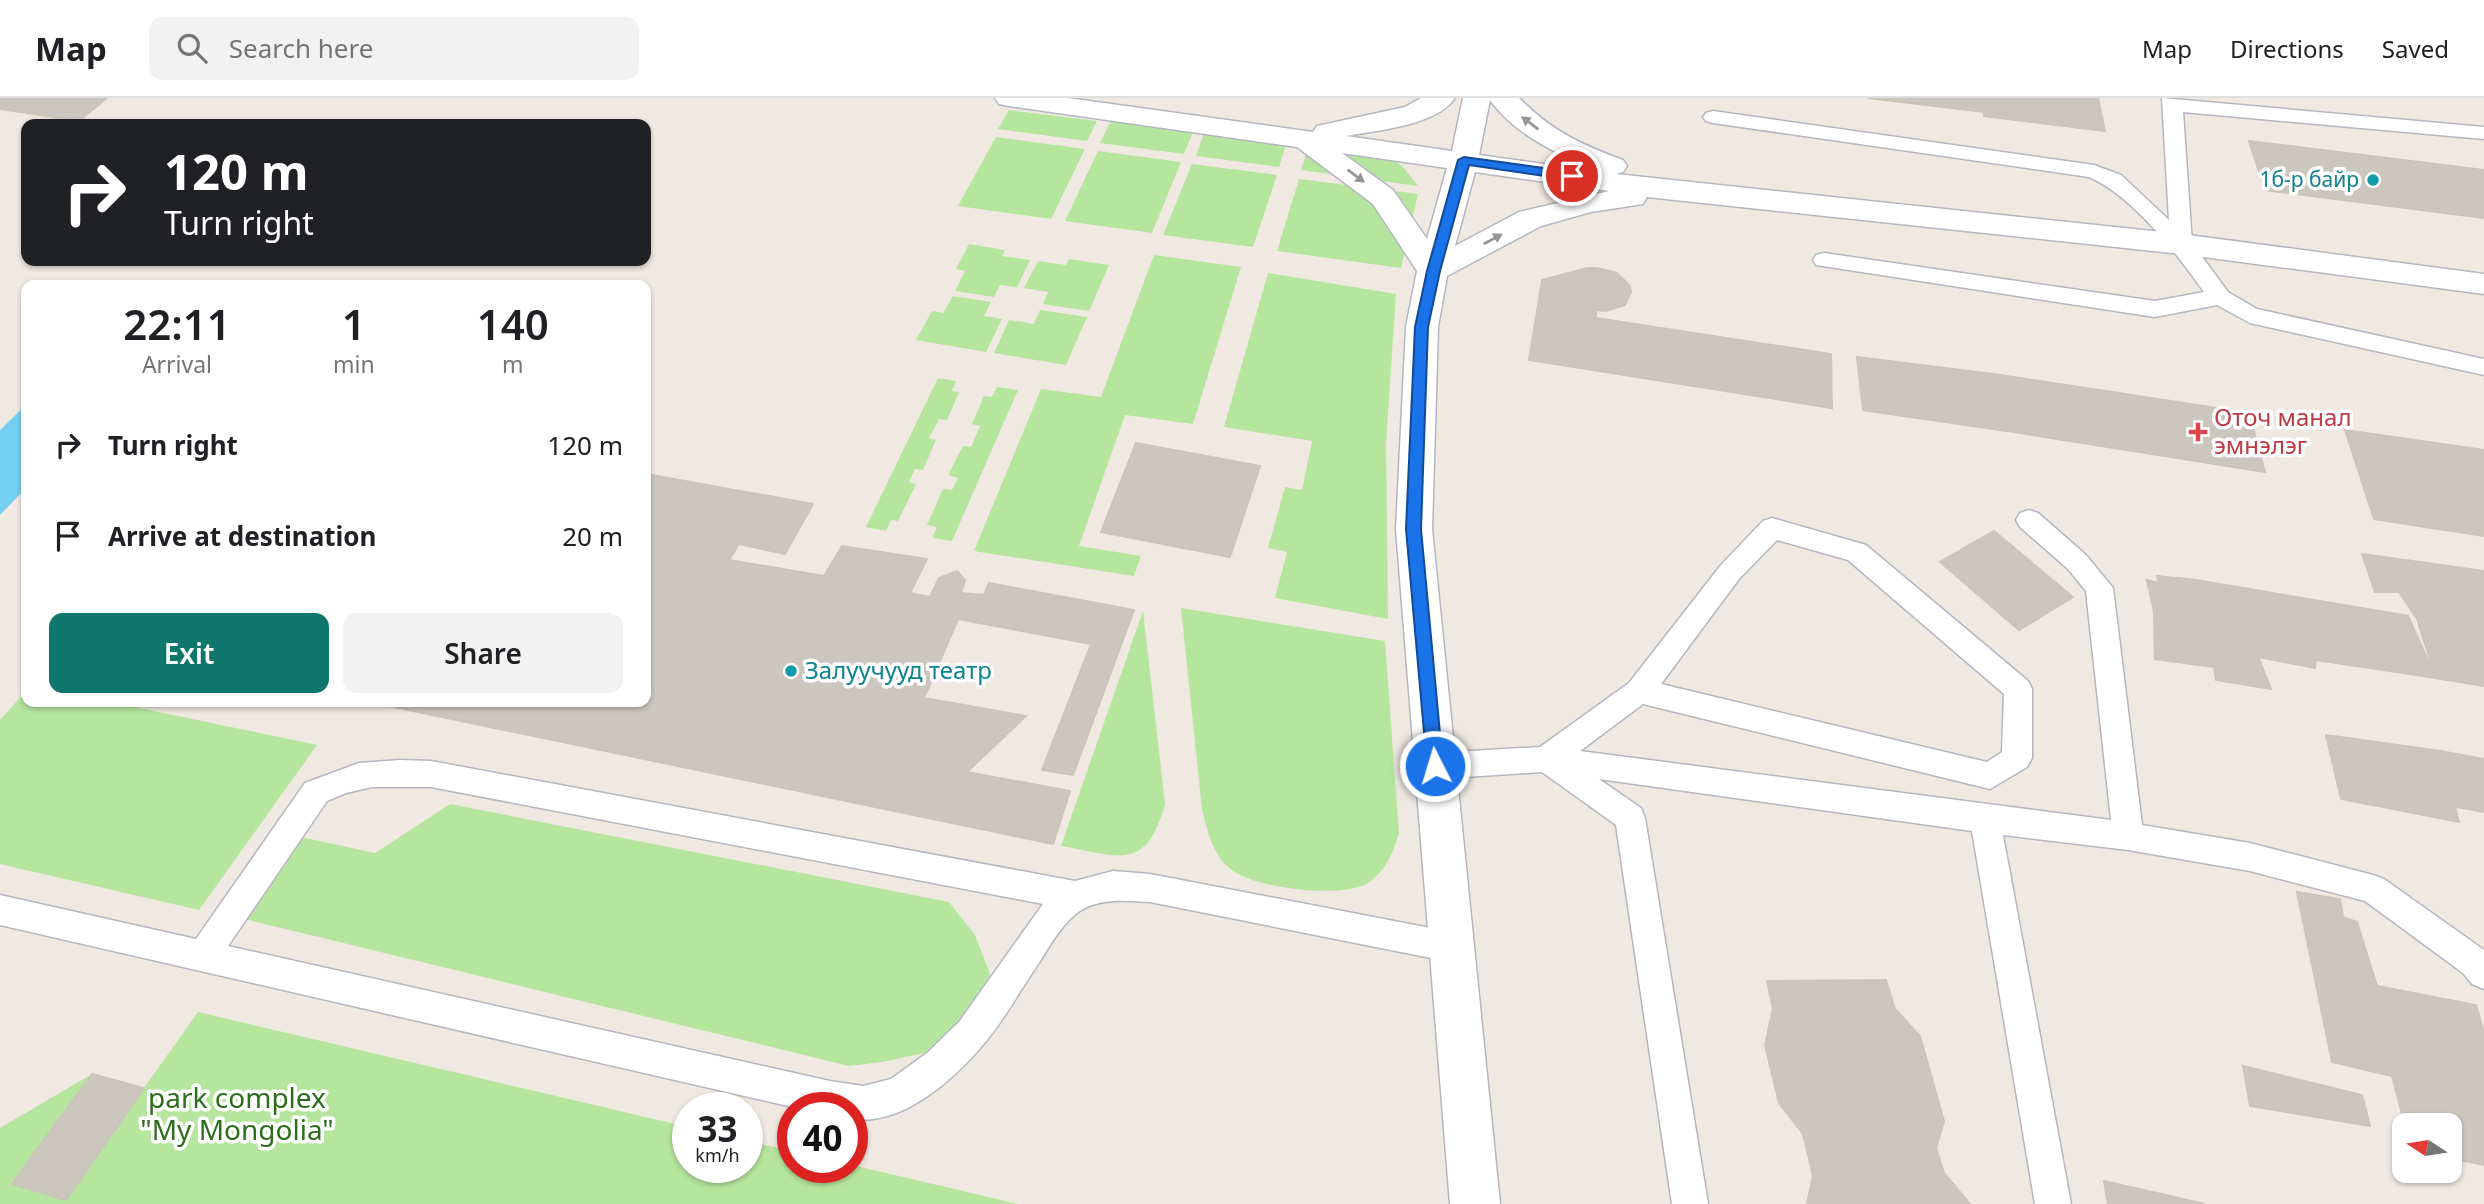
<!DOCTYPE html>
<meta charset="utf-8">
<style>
body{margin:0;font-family:"Noto Sans",sans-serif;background:#f2f2f2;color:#202124;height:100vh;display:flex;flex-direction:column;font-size:26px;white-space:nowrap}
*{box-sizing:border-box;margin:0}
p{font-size:23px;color:#757577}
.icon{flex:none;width:38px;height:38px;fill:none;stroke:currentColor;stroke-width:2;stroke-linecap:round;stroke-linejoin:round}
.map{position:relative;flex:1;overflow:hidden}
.side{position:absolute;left:21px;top:182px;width:630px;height:427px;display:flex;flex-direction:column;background:#fff;border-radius:14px;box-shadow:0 2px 5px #0004}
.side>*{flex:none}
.guide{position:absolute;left:21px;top:21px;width:630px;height:147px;border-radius:14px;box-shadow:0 2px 5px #0004;background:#202124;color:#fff;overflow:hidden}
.needle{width:46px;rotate:282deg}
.tools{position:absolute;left:2392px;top:1015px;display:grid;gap:14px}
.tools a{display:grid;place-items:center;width:70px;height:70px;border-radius:14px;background:#fff;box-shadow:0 2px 5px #0004;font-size:35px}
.speed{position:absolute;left:672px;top:994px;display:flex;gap:14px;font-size:35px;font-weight:700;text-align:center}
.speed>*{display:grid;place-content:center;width:91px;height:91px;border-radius:50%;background:#fff;box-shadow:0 2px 5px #0004;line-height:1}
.speed small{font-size:18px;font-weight:400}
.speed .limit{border:10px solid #d22;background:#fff;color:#111}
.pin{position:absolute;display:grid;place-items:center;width:60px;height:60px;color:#fff;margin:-30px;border:4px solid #fff;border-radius:50%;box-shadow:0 2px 7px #0007}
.me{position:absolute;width:77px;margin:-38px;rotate:355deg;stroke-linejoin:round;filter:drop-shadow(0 0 5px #0008)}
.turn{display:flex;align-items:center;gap:24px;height:147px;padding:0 28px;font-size:32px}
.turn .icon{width:91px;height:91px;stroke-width:2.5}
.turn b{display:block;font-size:49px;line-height:60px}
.eta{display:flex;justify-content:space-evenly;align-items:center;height:119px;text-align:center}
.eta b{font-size:42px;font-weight:600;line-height:49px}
.cta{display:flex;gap:14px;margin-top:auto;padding:14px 28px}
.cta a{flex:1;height:80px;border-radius:14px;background:#0f766e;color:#fff;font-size:28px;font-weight:600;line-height:80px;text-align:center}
.cta a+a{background:#f2f2f2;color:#202124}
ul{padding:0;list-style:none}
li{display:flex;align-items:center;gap:21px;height:91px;padding:0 28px}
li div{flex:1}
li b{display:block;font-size:26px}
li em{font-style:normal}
header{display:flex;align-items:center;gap:42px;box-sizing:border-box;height:98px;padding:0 35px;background:#fff;border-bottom:2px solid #e0e0e0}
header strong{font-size:33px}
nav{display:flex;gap:38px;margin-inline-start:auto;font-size:24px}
.search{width:490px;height:63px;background:#f2f2f2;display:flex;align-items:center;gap:18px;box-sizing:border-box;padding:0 24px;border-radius:14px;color:#757577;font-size:26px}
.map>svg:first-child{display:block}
</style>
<header>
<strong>Map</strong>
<div class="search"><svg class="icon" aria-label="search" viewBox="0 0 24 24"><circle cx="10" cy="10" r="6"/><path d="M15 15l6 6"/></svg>Search here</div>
<nav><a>Map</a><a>Directions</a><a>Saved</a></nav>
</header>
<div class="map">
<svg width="2484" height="1106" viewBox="0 0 2484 1106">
<rect width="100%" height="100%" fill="#efe9e1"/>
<g fill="#b6e59e">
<polygon points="1009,12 1097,23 1087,43 998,31"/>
<polygon points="1112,21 1194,31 1184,56 1100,45"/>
<polygon points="1205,32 1287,43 1279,69 1196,58"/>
<polygon points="996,39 1085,51 1051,121 958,108"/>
<polygon points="1309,46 1393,62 1403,69 1418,88 1301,72"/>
<polygon points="1098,53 1181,64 1152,135 1065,123"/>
<polygon points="1192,66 1277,77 1253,149 1163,137"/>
<polygon points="1299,81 1418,96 1401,170 1277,153"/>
<polygon points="969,146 1005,152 1002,158 1030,162 1017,189 1000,187 994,199 955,193 965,173 956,171"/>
<polygon points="1154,157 1241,169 1193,326 1125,317 1079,448 1141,458 1134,478 974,453 1041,291 1101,299"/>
<polygon points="1069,161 1109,167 1089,213 1043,206 1048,194 1024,190 1038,163 1066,167"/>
<polygon points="1268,175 1396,196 1386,345 1388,521 1275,500 1287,454 1268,450 1285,389 1302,392 1312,343 1224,329"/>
<polygon points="953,198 991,204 984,218 1002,221 986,254 916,242 932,213 943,215"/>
<polygon points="1040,212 1087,219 1066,267 994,255 1009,222 1034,226"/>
<polygon points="938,280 956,283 952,293 959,294 947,322 939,321 929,340 936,342 923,372 915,371 909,384 916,386 898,423 891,422 886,433 866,429"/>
<polygon points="997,289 1018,292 952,443 932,440 937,429 927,427 943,391 952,392 958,380 948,377 963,348 971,349 980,328 972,326 984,298 992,299"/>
<path d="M1181,510L1385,543L1399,736C1392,756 1386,773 1368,785C1341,801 1251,791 1228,769C1212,754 1207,732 1202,711Z"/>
<path d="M1143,513L1165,706C1146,775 1119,758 1061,748Z"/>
<polygon points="26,593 26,604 111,604 317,647 199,812 0,766 0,622"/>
<polygon points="450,706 949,804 975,837 990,876 974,921 924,955 882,964 849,968 241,820 296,738 375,755"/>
<polygon points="198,914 688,1029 688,1069 747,1069 747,1043 793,1053 793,1069 852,1067 1018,1106 0,1106 0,1030 92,976 144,990"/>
</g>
<polygon fill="#75cff0" points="26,307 26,390 0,417 0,332"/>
<g fill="#cbc7bf" stroke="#cbc5ba" stroke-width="2">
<polygon points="107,0 79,23 0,11 1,0"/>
<polygon points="1868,0 2098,0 2105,33 1984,18 1984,14"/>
<polygon points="2249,43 2484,72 2484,120 2265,92"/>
<polygon points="1587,170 1597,170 1617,175 1629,187 1631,194 1625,207 1606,213 1596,212 1596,220 1831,256 1832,310 1529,262 1542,182"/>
<polygon points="1857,259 2000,277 2007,333 1863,312"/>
<polygon points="2000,277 2249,315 2265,374 2007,333"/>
<polygon points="2345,332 2484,352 2484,438 2374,421"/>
<polygon points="1136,345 1260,368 1230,459 1101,434"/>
<polygon points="646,376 813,406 785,456 739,446 729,462 824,478 842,448 927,461 910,495 930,499 939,480 957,473 965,482 961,495 984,497 989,485 1134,512 1073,677 1042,672 1091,546 958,521 924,600 1026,618 967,674 1070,693 1053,746 370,604 646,604"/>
<polygon points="1994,433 2073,499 2019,532 1940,464"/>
<polygon points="2362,456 2484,473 2484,588 2436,580 2417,521 2399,494 2375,494"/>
<polygon points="2157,478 2196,482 2202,538 2253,546 2271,591 2216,582 2214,569 2155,561 2154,514 2147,482 2158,485"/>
<polygon points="2196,482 2408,518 2436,580 2316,562 2315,570 2259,559 2253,546 2202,538"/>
<polygon points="2326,637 2440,653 2459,724 2341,701"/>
<polygon points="2440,653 2484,661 2484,714 2456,709"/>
<polygon points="2297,794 2340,801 2343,819 2357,824 2377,888 2476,907 2484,934 2484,1067 2450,1060 2450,1027 2405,1027 2392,978 2332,964"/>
<polygon points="1886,882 1895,911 1920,938 1944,1023 1936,1050 1944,1075 1970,1106 1807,1106 1813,1078 1803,1036 1779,1005 1765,947 1773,911 1767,883"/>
<polygon points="2243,968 2362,997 2370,1028 2250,1008"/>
<polygon points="92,976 144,990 66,1102 12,1086"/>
<polygon points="2104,1083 2205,1106 2108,1106"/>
</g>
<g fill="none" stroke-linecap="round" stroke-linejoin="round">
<defs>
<g id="lane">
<path d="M2162,0L2484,29V41L2183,14L2192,145L2228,194L2257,211L2484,261V277L2250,225L2217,207L2155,219L1816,167L1813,162L1816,157L1824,155L2155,203L2204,194C2177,156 2133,98 2089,79L1713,25L1706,23L1703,19L1706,15L1713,13L2094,67L2121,77L2169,122Z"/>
<path d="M2029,412L2038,415L2086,457L2113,490L2142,727L2250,745L2373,777L2384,781L2484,852V891L2472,886L2463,875L2365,803L2250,773L2128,752L2003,737L2071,1106H2035L1972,733L1599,681L1641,710L1645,720L1708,1106H1672L1616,727L1542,674L1435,681L1425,677L1420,668L1425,659L1435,655L1540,649L1629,585L1721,467L1763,423L1772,420L1866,447L2028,583L2032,591V660L2027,669L1990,691L1643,606L1580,653L2111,722L2086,493L2068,471L2020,429L2016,422L2020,415ZM1777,442L1848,462L2004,596L2002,654L1987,664L1661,586L1739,481Z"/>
<path d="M400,662L431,663L1075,783L1113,773L1150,776L1451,834L1462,838L1467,849L1462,860L1451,864L1150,804C1128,803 1108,800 1087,809C1066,818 1051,846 1039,865C1020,892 1004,923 982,948C952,983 902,1028 852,1021V1010H797L0,827V797L196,841L305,685L359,665ZM372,689H431L1043,806L959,924L927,955L891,981L863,988L830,983L228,848L327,703L346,695Z"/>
</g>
<path id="secondary" d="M995,0H1068L1313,34L1317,28L1405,9L1421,0H1455C1436,28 1377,32 1346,38L1452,53L1463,0H1519C1552,33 1580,46 1623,62L1627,68L1623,74L1616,76L2181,136L2484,176V196L2181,156L1647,99L1643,106L1591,114L1541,128L1447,178L1438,229L1432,431L1500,1106H1450L1396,431L1406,229L1417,173L1373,106L1297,49L1009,8L999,6ZM1490,2C1517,39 1561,58 1602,74L1479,57ZM1342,55L1447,70L1427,141L1393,92ZM1475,74L1609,93L1519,114L1455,148Z"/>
</defs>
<use href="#lane" stroke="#b4b7c1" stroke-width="3"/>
<use href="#secondary" stroke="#b4b7c1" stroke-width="3"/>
<use href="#lane" fill="#fff" fill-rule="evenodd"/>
<use href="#secondary" fill="#fff" fill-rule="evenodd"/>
</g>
<defs><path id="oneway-solid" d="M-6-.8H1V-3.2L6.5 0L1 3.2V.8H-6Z" transform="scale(1.75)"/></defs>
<g fill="#969696">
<use href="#oneway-solid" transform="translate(1530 25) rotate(-143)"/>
<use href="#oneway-solid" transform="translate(1356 78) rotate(37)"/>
<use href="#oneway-solid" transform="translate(1493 141) rotate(-28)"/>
</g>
<polygon fill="#1a73e8" stroke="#114b97" stroke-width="2" points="1464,59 1572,74 1578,78 1572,82 1469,67 1440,173 1428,229 1421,431 1443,668 1441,673 1435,675 1429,673 1427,668 1406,431 1415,229 1427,173 1458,62"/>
<g fill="#0f9aa8" stroke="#fff" stroke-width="2.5">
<circle cx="2373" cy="82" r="7"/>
<circle cx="791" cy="573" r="7"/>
</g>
<path fill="#e0444e" stroke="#fff" stroke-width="2.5" d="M2194.5 323.5h7v7h7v7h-7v7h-7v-7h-7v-7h7z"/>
<g text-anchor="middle" stroke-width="7" stroke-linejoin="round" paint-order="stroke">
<g font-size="21" fill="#0d838f" stroke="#fff" text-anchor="end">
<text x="2359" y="89">1б-р байр</text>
</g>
<g font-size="24" fill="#be3a42" stroke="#fff" text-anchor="start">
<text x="2214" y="328">Оточ манал<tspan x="2214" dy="28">эмнэлэг</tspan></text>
</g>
<g font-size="24" fill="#0d838f" stroke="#fff" text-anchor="start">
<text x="805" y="581">Залуучууд театр</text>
</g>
<g font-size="28" fill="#2c6e1b" stroke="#fff">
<text x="237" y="1010">park complex<tspan x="237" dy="32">"My Mongolia"</tspan></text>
</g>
</g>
</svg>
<div class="tools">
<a><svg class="needle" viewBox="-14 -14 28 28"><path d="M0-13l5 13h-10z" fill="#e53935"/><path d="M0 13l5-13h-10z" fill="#757577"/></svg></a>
</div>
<div class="speed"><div>33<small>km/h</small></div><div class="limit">40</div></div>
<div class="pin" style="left:1572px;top:78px;background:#d93025"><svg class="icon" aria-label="arrive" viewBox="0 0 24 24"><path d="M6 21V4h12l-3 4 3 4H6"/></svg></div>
<svg class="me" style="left:1435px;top:668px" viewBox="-20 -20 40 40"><circle r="17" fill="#1a73e8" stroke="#fff" stroke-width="3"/><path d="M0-11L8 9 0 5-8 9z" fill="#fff"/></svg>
<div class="guide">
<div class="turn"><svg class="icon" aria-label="right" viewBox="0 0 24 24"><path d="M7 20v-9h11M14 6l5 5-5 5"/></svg><div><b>120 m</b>Turn right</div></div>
</div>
<section class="side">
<div class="eta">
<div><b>22:11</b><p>Arrival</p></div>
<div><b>1</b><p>min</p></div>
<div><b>140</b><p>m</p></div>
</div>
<ul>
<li><svg class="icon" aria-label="right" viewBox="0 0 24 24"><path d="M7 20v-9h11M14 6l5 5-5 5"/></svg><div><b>Turn right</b></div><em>120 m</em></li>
<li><svg class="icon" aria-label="arrive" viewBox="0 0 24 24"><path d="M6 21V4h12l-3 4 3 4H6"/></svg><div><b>Arrive at destination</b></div><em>20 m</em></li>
</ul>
<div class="cta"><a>Exit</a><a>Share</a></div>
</section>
</div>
